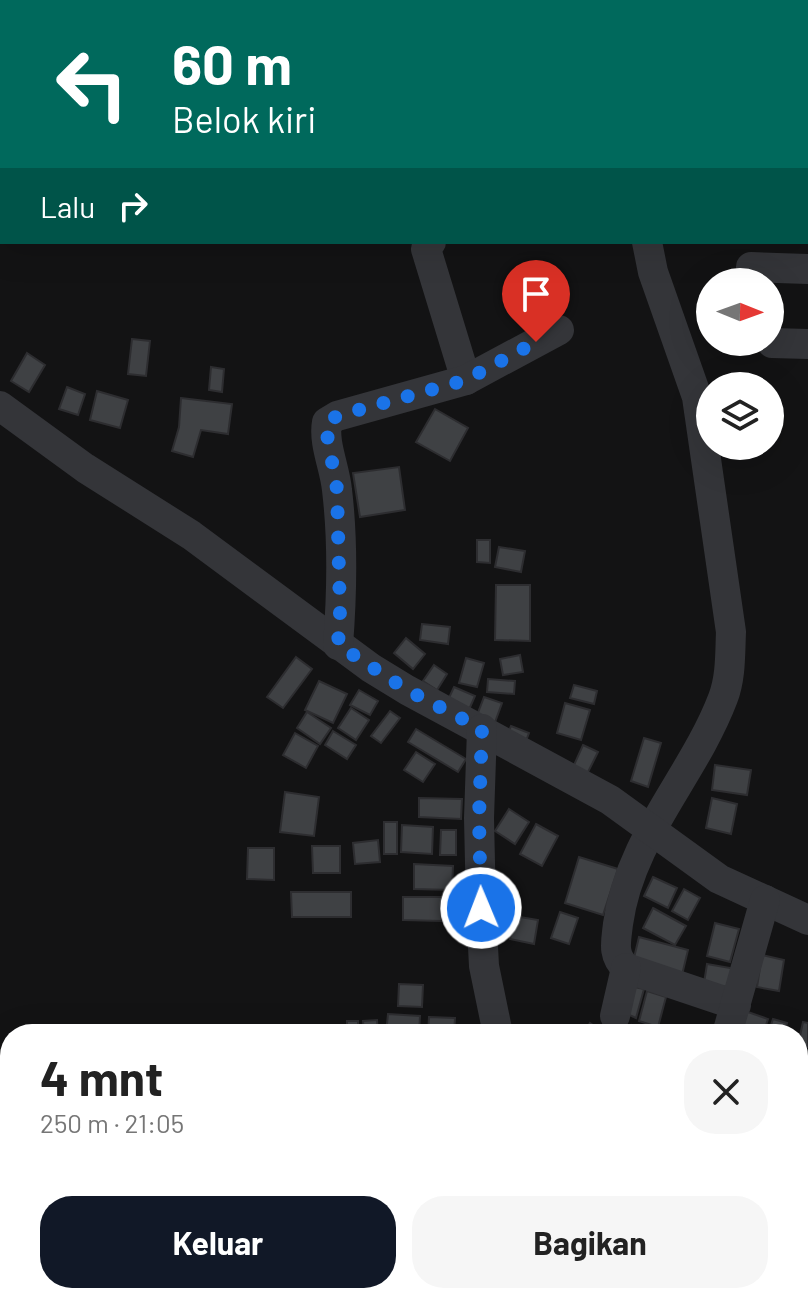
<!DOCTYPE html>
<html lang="id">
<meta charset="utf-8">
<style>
body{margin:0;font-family:Barlow,sans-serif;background:#f6f6f6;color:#222;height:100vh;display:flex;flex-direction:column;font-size:30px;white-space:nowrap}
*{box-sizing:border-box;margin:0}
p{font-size:26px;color:#767676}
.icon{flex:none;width:44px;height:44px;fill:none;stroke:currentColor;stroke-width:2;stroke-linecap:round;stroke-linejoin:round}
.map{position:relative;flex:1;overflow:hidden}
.drawer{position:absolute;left:0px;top:1024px;width:808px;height:280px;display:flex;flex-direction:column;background:#fff;border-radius:32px 32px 0 0;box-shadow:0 8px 32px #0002}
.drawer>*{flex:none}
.banner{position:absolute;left:0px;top:0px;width:808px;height:244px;box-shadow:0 8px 32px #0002;background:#00695c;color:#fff;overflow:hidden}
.needle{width:52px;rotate:91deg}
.buttons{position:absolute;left:696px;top:268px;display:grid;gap:16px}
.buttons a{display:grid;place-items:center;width:88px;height:88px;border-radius:50%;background:#fff;box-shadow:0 8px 32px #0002;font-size:40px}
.pin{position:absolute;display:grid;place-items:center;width:68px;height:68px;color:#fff;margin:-82px -34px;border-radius:50% 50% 50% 0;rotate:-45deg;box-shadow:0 0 8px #0007}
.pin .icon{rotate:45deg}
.me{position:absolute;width:88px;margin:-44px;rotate:359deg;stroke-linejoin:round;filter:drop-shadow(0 0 6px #0008)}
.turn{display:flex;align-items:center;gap:28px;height:168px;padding:0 40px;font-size:36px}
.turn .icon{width:104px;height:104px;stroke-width:2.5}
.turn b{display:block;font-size:56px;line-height:68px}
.then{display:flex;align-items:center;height:76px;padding:0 40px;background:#0003;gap:16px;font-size:30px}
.round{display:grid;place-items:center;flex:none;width:84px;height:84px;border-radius:32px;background:#f6f6f6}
.head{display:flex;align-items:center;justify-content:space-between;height:136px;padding:0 40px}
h1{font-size:48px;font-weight:700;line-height:60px}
.cta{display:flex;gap:16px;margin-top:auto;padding:16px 40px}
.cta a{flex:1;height:92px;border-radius:32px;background:#111827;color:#fff;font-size:32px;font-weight:700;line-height:92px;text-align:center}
.cta a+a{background:#f6f6f6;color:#222}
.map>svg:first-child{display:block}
</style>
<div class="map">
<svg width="808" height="1304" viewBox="0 0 808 1304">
<rect width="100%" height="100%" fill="#131314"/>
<g fill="#3f4144" stroke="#2d2d30" stroke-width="2">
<polygon points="132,339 150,341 146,376 128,374"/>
<polygon points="27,353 45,365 29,392 11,381"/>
<polygon points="211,367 224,369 222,392 209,390"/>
<polygon points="67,387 85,394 78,415 59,409"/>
<polygon points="97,391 128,400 120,428 90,420"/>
<polygon points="181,398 232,404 228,434 201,430 193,457 172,451 179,427"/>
<polygon points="435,409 468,428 450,461 416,442"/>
<polygon points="399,467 405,510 360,517 353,473"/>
<polygon points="477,540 490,540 490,563 477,562"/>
<polygon points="499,547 525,551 521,572 495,567"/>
<polygon points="496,585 530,585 530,641 495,640"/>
<polygon points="422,624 450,627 448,644 420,640"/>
<polygon points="406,638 425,654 413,669 394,653"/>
<polygon points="520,655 523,672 503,675 500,659"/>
<polygon points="296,657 312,669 283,708 267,697"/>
<polygon points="466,658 484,663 477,687 459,683"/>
<polygon points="434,665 447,674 437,690 423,681"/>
<polygon points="488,679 515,681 514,694 487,692"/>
<polygon points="319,681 347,694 333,723 305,710"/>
<polygon points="574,685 597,691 594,704 570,698"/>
<polygon points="454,687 475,696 468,712 447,702"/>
<polygon points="359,690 378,701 370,715 350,705"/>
<polygon points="484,697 502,703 494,725 476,718"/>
<polygon points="565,703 590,710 581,740 557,733"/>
<polygon points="351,708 369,720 356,740 338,728"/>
<polygon points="390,711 400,718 381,743 371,736"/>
<polygon points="307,712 331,728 320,744 297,728"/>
<polygon points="511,726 529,733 524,746 506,738"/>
<polygon points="416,729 466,759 458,772 408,742"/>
<polygon points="333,731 356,745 347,759 325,745"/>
<polygon points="295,733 318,746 306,768 283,755"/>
<polygon points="644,738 661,743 648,787 631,781"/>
<polygon points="583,745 598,752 584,780 570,774"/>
<polygon points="416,752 435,764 423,782 404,770"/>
<polygon points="715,765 751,770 747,795 712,790"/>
<polygon points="285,792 319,797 314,836 280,832"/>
<polygon points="419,798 462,799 461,819 419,817"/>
<polygon points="712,798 737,804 731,834 706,828"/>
<polygon points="509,809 529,822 515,844 495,831"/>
<rect x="384" y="822" width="13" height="32"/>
<polygon points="536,824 558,836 542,866 520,854"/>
<polygon points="402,825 433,827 432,854 401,852"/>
<polygon points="441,830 456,830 456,855 440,855"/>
<polygon points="378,840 380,862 355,864 353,843"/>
<polygon points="312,846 340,846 340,873 313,873"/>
<polygon points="248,848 274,848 274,880 247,879"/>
<polygon points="579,857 618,869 603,915 565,903"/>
<polygon points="414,864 453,866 452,890 414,889"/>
<polygon points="653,877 677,888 668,908 644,896"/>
<polygon points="684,889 700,898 688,920 672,911"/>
<polygon points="291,892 351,892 351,917 292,917"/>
<polygon points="403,897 442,897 442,921 403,920"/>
<polygon points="653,908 686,926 675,945 643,928"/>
<polygon points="560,912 578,918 569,944 551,938"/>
<polygon points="514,916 538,920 534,944 510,939"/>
<polygon points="715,923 739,929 730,962 707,956"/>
<polygon points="639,937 688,950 682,975 633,962"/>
<polygon points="762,955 784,960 779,991 757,987"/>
<polygon points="707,964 736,969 733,988 704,983"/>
<polygon points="399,984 423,985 422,1007 398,1006"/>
<polygon points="634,987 644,989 636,1018 625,1013"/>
<polygon points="647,991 666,997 658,1027 639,1021"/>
<polygon points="745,1011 768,1019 763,1034 737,1034"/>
<polygon points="388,1014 420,1016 419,1034 386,1034"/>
<polygon points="429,1017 455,1018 454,1034 428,1034"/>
<polygon points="773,1019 787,1023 784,1034 768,1034"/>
<polygon points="377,1020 378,1034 364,1034 363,1021"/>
<rect x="347" y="1021" width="11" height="13"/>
<polygon points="803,1022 808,1023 808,1047 798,1045"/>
<polygon points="590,1023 606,1034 583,1034"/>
<polygon points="632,1025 653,1030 652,1034 631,1034"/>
<polygon points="798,1050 808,1052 808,1071 798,1069"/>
<polygon points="798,1074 808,1076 808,1088 798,1086"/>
<polygon points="798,1124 808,1126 808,1159 798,1157"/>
<rect x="798" y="1199" width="10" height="35"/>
<polygon points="798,1265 808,1266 808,1281 798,1281"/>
<polygon points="799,1283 808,1283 808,1304 798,1304"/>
<polygon points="250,1294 294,1294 296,1304 251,1304"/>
<polygon points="297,1294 359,1294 361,1304 299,1304"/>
<polygon points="385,1294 463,1294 463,1295 385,1296"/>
<polygon points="650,1294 683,1294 682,1304 650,1304"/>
<rect x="722" y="1294" width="18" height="10"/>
<rect x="777" y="1294" width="17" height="10"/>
<rect x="605" y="1300" width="20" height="4"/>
</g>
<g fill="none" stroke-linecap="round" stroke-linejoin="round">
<g stroke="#343539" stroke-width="30">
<polyline points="608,2 608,0"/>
<polyline points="806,106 808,106"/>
<polyline points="806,188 808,188"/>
<polyline points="431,242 426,249 466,380"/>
<path d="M647,242L653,272L697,397L731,632C730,654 731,677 723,698C693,777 630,837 618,924C616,942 612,955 626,968L736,1005"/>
<polyline points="751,267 808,269"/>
<polyline points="772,343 808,344"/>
<polyline points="0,406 85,468 191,535 371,668 407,690 610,800 719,879 808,920"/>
<path d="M338,645C342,594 343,540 337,490C335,468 323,443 327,422L337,416L466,380L559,330"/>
<polyline points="482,729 479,818 481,908 484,966 498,1034"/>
<polyline points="615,1016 626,968"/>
<polyline points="727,1034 765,900"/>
<polyline points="798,1251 808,1251"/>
<polyline points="549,1294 550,1304"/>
<polyline points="640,1294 640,1304"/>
<polyline points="752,1294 752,1304"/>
</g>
</g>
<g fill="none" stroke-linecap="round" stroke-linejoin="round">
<polyline stroke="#1a73e8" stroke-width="14" stroke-dasharray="0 25.2" points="481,908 479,818 482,729 407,690 338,645 340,612 337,489 326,429 327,422 337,416 466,380 536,342"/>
</g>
</svg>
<div class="buttons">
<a><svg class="needle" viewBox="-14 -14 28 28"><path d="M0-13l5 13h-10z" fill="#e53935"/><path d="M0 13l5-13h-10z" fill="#767676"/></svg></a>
<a><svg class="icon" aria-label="layers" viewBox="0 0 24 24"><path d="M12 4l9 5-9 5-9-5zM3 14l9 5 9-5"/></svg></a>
</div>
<div class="pin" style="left:536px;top:342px;background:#d93025"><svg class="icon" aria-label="arrive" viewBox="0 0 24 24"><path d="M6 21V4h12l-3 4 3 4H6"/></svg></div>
<svg class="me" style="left:481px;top:908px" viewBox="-20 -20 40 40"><circle r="17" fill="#1a73e8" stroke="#fff" stroke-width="3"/><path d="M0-11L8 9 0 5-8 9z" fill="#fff"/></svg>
<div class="banner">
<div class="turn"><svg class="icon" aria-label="left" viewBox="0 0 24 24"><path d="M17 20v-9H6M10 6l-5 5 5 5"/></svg><div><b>60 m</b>Belok kiri</div></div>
<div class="then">Lalu<svg class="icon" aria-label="right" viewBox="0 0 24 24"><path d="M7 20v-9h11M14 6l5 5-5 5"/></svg></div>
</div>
<section class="drawer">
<div class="head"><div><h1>4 mnt</h1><p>250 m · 21:05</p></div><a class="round"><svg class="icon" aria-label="close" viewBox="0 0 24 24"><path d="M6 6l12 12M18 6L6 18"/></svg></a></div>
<div class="cta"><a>Keluar</a><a>Bagikan</a></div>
</section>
</div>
